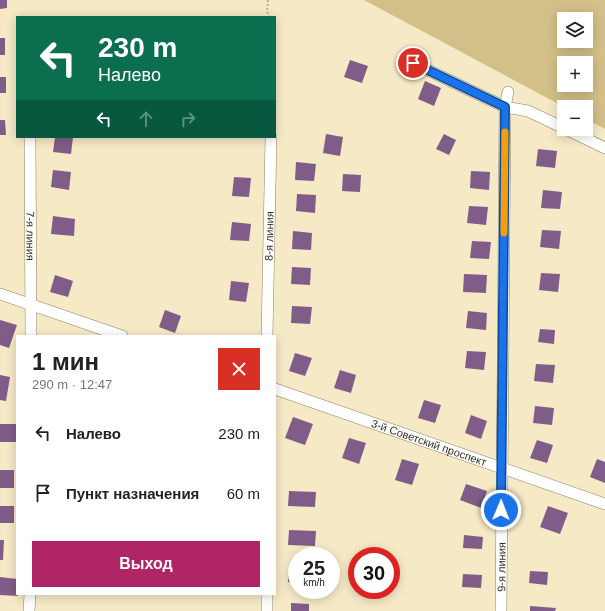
<!DOCTYPE html>
<html lang="ru">
<meta charset="utf-8">
<style>
body{margin:0;font-family:Helvetica,sans-serif;background:#f2f2f2;color:#222;height:100vh;display:flex;flex-direction:column;font-size:15px;white-space:nowrap}
*{box-sizing:border-box;margin:0}
p{font-size:13px;color:#767676}
.icon{flex:none;width:22px;height:22px;fill:none;stroke:currentColor;stroke-width:2;stroke-linecap:round;stroke-linejoin:round}
.map{position:relative;flex:1;overflow:hidden}
.sheet{position:absolute;left:16px;top:335px;width:260px;height:260px;display:flex;flex-direction:column;background:#fff;border-radius:0px;box-shadow:0 2px 10px #0003}
.sheet>*{flex:none}
.top-card{position:absolute;left:16px;top:16px;width:260px;height:122px;border-radius:0px;box-shadow:0 2px 10px #0003;background:#0b6e4f;color:#fff;overflow:hidden}
.tools{position:absolute;left:557px;top:12px;display:grid;gap:8px}
.tools a{display:grid;place-items:center;width:36px;height:36px;border-radius:0px;background:#fff;box-shadow:0 2px 10px #0003;font-size:20px}
.speed{position:absolute;left:288px;top:547px;display:flex;gap:8px;font-size:20px;font-weight:700;text-align:center}
.speed>*{display:grid;place-content:center;width:52px;height:52px;border-radius:50%;background:#fff;box-shadow:0 2px 10px #0003;line-height:1}
.speed small{font-size:10px;font-weight:400}
.speed .limit{border:6px solid #d22;background:#fff;color:#111}
.pin{position:absolute;display:grid;place-items:center;width:34px;height:34px;color:#fff;margin:-17px;border:2px solid #fff;border-radius:50%;box-shadow:0 1px 4px #0007}
.me{position:absolute;width:44px;margin:-22px;rotate:1deg;stroke-linejoin:round;filter:drop-shadow(0 0 3px #0008)}
.turn{display:flex;align-items:center;gap:14px;height:84px;padding:0 16px;font-size:18px}
.turn .icon{width:52px;height:52px;stroke-width:2.5}
.turn b{display:block;font-size:28px;line-height:34px}
.lanes{display:flex;align-items:center;height:38px;padding:0 16px;background:#0003;justify-content:center;gap:20px;direction:ltr}
.lanes .off{opacity:.35}
.round{display:grid;place-items:center;flex:none;width:42px;height:42px;border-radius:0px;background:#f2f2f2}
.head{display:flex;align-items:center;justify-content:space-between;height:68px;padding:0 16px}
h1{font-size:24px;font-weight:800;line-height:30px}
.cta{display:flex;gap:8px;margin-top:auto;padding:8px 16px}
.cta a{flex:1;height:46px;border-radius:0px;background:#af2565;color:#fff;font-size:16px;font-weight:800;line-height:46px;text-align:center}
ul{padding:0;list-style:none}
li{display:flex;align-items:center;gap:12px;height:60px;padding:0 16px}
li div{flex:1}
li b{display:block;font-size:15px}
li em{font-style:normal}
.map>svg:first-child{display:block}
</style>
<div class="map">
<svg width="605" height="611" viewBox="0 0 605 611">
<rect width="100%" height="100%" fill="#f6e9c6"/>
<path fill="#d3c088" fill-rule="evenodd" d="M364,0H605V129L586,119V107H564ZM564,19H586V41H564ZM564,63H586V85H564Z"/>
<g fill="#805d88">
<polygon points="0,0 7,0 7,8 0,9"/>
<rect x="0" y="38" width="5" height="17"/>
<polygon points="350,60 368,66 362,83 344,77"/>
<rect x="0" y="77" width="6" height="16"/>
<polygon points="425,81 441,88 434,106 418,99"/>
<polygon points="0,120 5,120 6,135 0,135"/>
<polygon points="326,134 343,137 340,156 323,153"/>
<polygon points="444,134 456,140 449,155 436,149"/>
<polygon points="55,137 73,137 71,154 53,152"/>
<polygon points="538,149 557,151 555,168 536,166"/>
<polygon points="296,162 316,164 314,181 295,180"/>
<polygon points="53,170 71,172 69,190 51,187"/>
<polygon points="471,171 490,172 489,190 470,188"/>
<polygon points="343,174 361,175 360,192 342,191"/>
<polygon points="234,177 251,178 249,197 232,196"/>
<polygon points="543,190 562,192 560,209 541,208"/>
<polygon points="297,194 316,195 315,213 296,211"/>
<polygon points="469,206 488,207 486,225 467,223"/>
<polygon points="53,216 75,219 74,236 51,234"/>
<polygon points="232,222 251,224 249,241 230,240"/>
<polygon points="542,230 561,231 559,249 540,247"/>
<polygon points="293,231 312,233 311,250 292,249"/>
<polygon points="472,241 491,242 489,259 470,258"/>
<polygon points="292,267 311,268 310,285 291,284"/>
<polygon points="541,273 560,274 558,292 539,290"/>
<polygon points="464,274 487,275 486,293 463,292"/>
<polygon points="55,275 73,281 68,297 50,292"/>
<polygon points="231,281 249,283 246,302 229,300"/>
<polygon points="292,306 312,307 310,324 291,323"/>
<polygon points="165,310 181,316 175,333 159,327"/>
<polygon points="468,311 487,313 486,330 466,328"/>
<polygon points="0,320 17,325 9,348 0,345"/>
<polygon points="540,329 555,330 554,344 538,342"/>
<polygon points="467,351 486,352 484,370 465,368"/>
<polygon points="295,353 312,358 305,376 289,371"/>
<polygon points="536,364 555,365 553,383 534,381"/>
<polygon points="340,370 356,375 351,393 334,388"/>
<polygon points="0,375 10,377 6,401 0,400"/>
<polygon points="424,400 441,405 435,423 418,418"/>
<polygon points="535,406 554,408 552,425 533,423"/>
<polygon points="471,415 487,421 481,439 465,433"/>
<polygon points="293,417 313,424 305,445 285,438"/>
<rect x="0" y="424" width="17" height="18"/>
<polygon points="349,438 366,443 359,464 342,458"/>
<polygon points="537,440 553,445 547,463 530,458"/>
<polygon points="402,459 419,464 412,485 395,480"/>
<polygon points="597,459 605,462 605,483 590,477"/>
<rect x="0" y="470" width="14" height="18"/>
<polygon points="466,484 487,491 481,508 460,500"/>
<polygon points="289,491 316,492 315,507 288,506"/>
<rect x="0" y="506" width="14" height="17"/>
<polygon points="548,506 568,513 560,534 540,527"/>
<polygon points="289,530 316,531 315,546 288,545"/>
<polygon points="464,535 483,537 482,549 463,548"/>
<polygon points="0,540 4,540 3,560 0,560"/>
<polygon points="289,570 297,570 297,583 288,582"/>
<polygon points="530,571 548,572 547,585 529,583"/>
<polygon points="463,574 482,575 481,588 462,587"/>
<polygon points="0,577 17,579 18,596 0,595"/>
<polygon points="291,603 309,604 309,611 291,611"/>
<polygon points="530,606 556,608 555,611 530,611"/>
</g>
<g fill="none" stroke-linecap="round" stroke-linejoin="round">
<defs>
<g id="minor">
<polyline points="413,63 505,107 528,111 564,128"/>
<polyline points="566,129 605,148"/>
<path id="s1" d="M30,137L31,336"/>
<polyline points="0,294 122,336"/>
<path id="s2" d="M267,336L271,137"/>
<path id="s3" d="M275,389L605,504"/>
<polyline points="267,594 267,611"/>
<polyline points="29,611 30,594"/>
<path id="s4" d="M501,611L505,107L508,92"/>
</g>
</defs>
<use href="#minor" stroke="#8b8060" stroke-width="12"/>
<polyline stroke="#b9af93" stroke-width="2" stroke-dasharray="2 2" stroke-linecap="butt" points="268,0 267,11 269,17"/>
<use href="#minor" stroke="#fff" stroke-width="11"/>
</g>
<g fill="none" stroke-linecap="round" stroke-linejoin="round">
<defs>
<polyline id="route" points="413,63 505,107 501,510"/>
</defs>
<use href="#route" stroke="#114b97" stroke-width="10"/>
<use href="#route" stroke="#1a73e8" stroke-width="7"/>
<polyline stroke="#f59e0b" stroke-width="7" points="504,233 505,132"/>
</g>
<g text-anchor="middle" stroke-width="4" stroke-linejoin="round" paint-order="stroke">
<g font-size="11" fill="#353023" stroke="#fef7e2">
<text dy="4" stroke="none"><textPath href="#s1" startOffset="99">7-я линия</textPath></text>
<text dy="4" stroke="none"><textPath href="#s2" startOffset="100">8-я линия</textPath></text>
<text dy="4" stroke="none"><textPath href="#s3" startOffset="163">3-й Советский проспект</textPath></text>
<text dy="4" stroke="none"><textPath href="#s4" startOffset="44">9-я линия</textPath></text>
</g>
</g>
</svg>
<div class="tools">
<a><svg class="icon" aria-label="layers" viewBox="0 0 24 24"><path d="M12 4l9 5-9 5-9-5zM3 14l9 5 9-5"/></svg></a>
<a>+</a>
<a>−</a>
</div>
<div class="speed"><div>25<small>km/h</small></div><div class="limit">30</div></div>
<div class="pin" style="left:413px;top:63px;background:#d93025"><svg class="icon" aria-label="arrive" viewBox="0 0 24 24"><path d="M6 21V4h12l-3 4 3 4H6"/></svg></div>
<svg class="me" style="left:501px;top:510px" viewBox="-20 -20 40 40"><circle r="17" fill="#1a73e8" stroke="#fff" stroke-width="3"/><path d="M0-11L8 9 0 5-8 9z" fill="#fff"/></svg>
<div class="top-card">
<div class="turn"><svg class="icon" aria-label="left" viewBox="0 0 24 24"><path d="M17 20v-9H6M10 6l-5 5 5 5"/></svg><div><b>230 m</b>Налево</div></div>
<div class="lanes"><svg class="icon" aria-label="left" viewBox="0 0 24 24"><path d="M17 20v-9H6M10 6l-5 5 5 5"/></svg><svg class="icon off" aria-label="ahead" viewBox="0 0 24 24"><path d="M12 20V5M6 11l6-6 6 6"/></svg><svg class="icon off" aria-label="right" viewBox="0 0 24 24"><path d="M7 20v-9h11M14 6l5 5-5 5"/></svg></div>
</div>
<section class="sheet">
<div class="head"><div><h1>1 мин</h1><p>290 m · 12:47</p></div><a class="round" style="background:#d93025;color:#fff"><svg class="icon" aria-label="close" viewBox="0 0 24 24"><path d="M6 6l12 12M18 6L6 18"/></svg></a></div>
<ul>
<li><svg class="icon" aria-label="left" viewBox="0 0 24 24"><path d="M17 20v-9H6M10 6l-5 5 5 5"/></svg><div><b>Налево</b></div><em>230 m</em></li>
<li><svg class="icon" aria-label="arrive" viewBox="0 0 24 24"><path d="M6 21V4h12l-3 4 3 4H6"/></svg><div><b>Пункт назначения</b></div><em>60 m</em></li>
</ul>
<div class="cta"><a>Выход</a></div>
</section>
</div>
